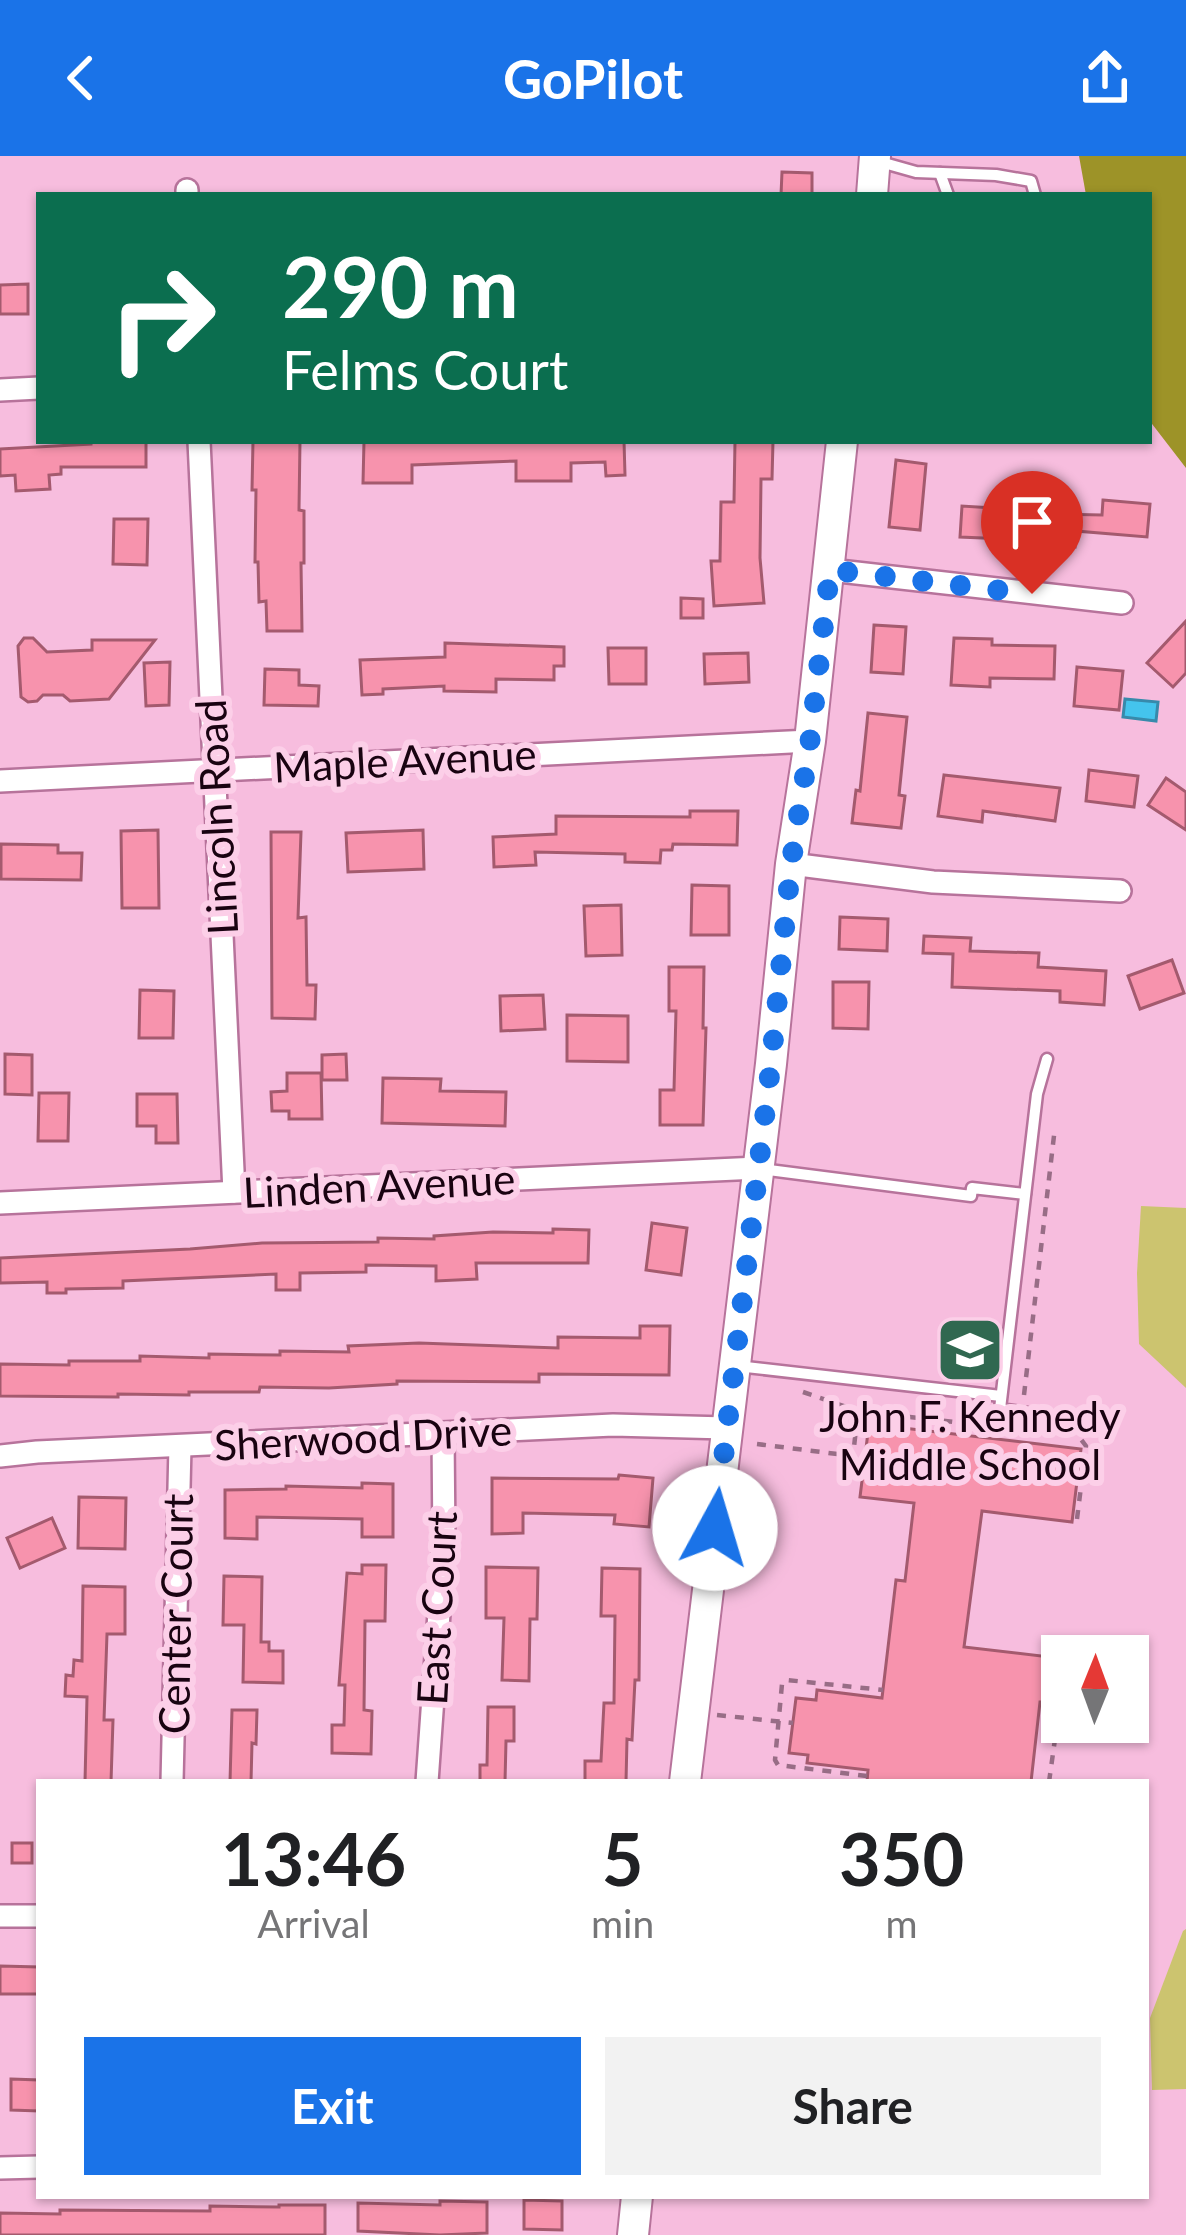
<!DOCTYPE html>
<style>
body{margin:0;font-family:Lato,sans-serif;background:#f2f2f2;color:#202124;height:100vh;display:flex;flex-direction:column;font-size:45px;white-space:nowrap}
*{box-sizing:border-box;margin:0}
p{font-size:39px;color:#757577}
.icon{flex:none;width:66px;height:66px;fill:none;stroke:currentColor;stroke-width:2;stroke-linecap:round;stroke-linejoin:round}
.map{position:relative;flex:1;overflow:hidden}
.details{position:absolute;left:36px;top:1623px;width:1113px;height:420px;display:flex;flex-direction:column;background:#fff;border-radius:0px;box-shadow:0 3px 9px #0004}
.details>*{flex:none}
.banner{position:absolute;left:36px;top:36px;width:1116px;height:252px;border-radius:0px;box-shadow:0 3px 9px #0004;background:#0b6e4f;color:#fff;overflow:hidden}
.needle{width:78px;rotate:1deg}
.controls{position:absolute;left:1041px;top:1479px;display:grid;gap:24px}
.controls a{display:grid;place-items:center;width:108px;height:108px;border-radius:0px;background:#fff;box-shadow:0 3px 9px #0004;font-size:60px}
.pin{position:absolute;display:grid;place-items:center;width:102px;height:102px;color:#fff;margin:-123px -51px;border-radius:50% 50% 50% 0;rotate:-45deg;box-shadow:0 0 12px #0007}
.pin .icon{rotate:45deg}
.me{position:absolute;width:132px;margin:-66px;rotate:6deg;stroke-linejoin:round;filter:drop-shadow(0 0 9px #0008)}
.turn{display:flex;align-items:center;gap:42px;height:252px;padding:0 48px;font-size:54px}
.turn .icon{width:156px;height:156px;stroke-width:2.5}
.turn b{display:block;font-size:84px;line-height:102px}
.eta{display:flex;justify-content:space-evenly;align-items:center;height:204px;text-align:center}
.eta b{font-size:72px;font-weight:700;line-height:84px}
.primary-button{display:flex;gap:24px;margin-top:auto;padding:24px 48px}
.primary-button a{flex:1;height:138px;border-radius:0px;background:#1a73e8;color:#fff;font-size:48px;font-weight:700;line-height:138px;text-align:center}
.primary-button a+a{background:#f2f2f2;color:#202124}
header{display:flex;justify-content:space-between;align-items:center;height:156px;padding:0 48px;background:#1a73e8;color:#fff;font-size:54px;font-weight:700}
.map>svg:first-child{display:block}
</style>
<header><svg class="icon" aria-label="back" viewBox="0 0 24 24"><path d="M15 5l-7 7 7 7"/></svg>GoPilot<svg class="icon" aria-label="share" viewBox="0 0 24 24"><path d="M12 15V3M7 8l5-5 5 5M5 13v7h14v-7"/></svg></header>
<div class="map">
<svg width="1186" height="2079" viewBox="0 0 1186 2079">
<rect width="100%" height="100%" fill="#f7bdde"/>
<g fill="#ccc46f">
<polygon points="1141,1050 1186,1052 1186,1232 1139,1188 1137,1117"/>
<polygon points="1186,1773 1186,1933 1152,1934 1150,1862 1183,1775"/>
</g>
<polygon fill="#9d9328" points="1079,0 1186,0 1186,312 1149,264 1149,39 1086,39"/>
<polygon fill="#44c4ed" stroke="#378aab" stroke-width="3" points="1125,543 1158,546 1156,565 1123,561"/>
<g fill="#f793ad" stroke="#a45a6e" stroke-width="3">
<polygon points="782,16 812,17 812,39 781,39"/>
<polygon points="28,128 28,158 0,158 0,129"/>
<polygon points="91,285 146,285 146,311 61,311 61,318 49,319 50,333 16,335 15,319 0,320 0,293 91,288"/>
<polygon points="253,285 300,285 299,354 304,355 304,407 301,407 302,475 267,475 266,445 259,446 258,406 255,406 256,334 252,334"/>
<polygon points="364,285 624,285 625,319 606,320 605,306 571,307 571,325 516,325 516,305 412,309 412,327 363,327"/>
<polygon points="735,285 773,285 772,323 761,323 760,402 764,447 714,450 711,405 720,405 721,346 734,346"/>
<polygon points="896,304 926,308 920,374 889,371"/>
<polygon points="1103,344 1150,348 1147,381 1075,375 1075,391 1029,390 1029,384 960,381 962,350 1009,353 1008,357 1102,359"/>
<polygon points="114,363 148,363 147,409 113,408"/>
<polygon points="681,442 703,443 703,462 681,462"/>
<polygon points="1186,465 1186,517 1173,531 1147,507"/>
<polygon points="874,469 906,471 903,518 871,516"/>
<polygon points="24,482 33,482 47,496 92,494 92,484 155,484 109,543 70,545 63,539 43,539 37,545 28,546 21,541 18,490"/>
<polygon points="954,482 992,483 992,489 1055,490 1054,523 990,522 990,531 951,529"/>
<polygon points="445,487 564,491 564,510 554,510 554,524 496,523 496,536 444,535 444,530 383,533 383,538 362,539 360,504 445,501"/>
<polygon points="608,492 646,492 646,528 609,528"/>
<polygon points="748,497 749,526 705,528 704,498"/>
<polygon points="170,506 169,549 146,550 144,507"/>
<polygon points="1077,511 1123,515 1119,554 1074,550"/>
<polygon points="265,513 299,514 299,529 319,530 318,550 264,549"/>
<polygon points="868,557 907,561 899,639 905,640 901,672 852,667 856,634 860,635"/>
<polygon points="1089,614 1138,620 1134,651 1086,645"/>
<polygon points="944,619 1060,632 1055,665 983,655 982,666 938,660"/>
<polygon points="1166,622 1186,636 1186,674 1148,649"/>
<polygon points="690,655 738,655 737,689 673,688 672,694 661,694 660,707 625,706 625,698 535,696 536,709 494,711 493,681 556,678 556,660 690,661"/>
<polygon points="158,674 159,752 122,752 121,675"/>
<polygon points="423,674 424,713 348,716 346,677"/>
<polygon points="271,676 301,676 298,762 306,761 307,829 316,829 315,863 272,862"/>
<polygon points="1,688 58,689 58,697 82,697 81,724 1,723"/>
<polygon points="692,729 729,730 729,779 691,779"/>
<polygon points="621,749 622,799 586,800 584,750"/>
<polygon points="840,761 888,763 887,795 839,793"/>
<polygon points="924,780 971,782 970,795 1039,797 1038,811 1106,815 1104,849 1060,846 1060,835 952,831 953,798 923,797"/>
<polygon points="1172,804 1184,837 1140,853 1128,820"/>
<polygon points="669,811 704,811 703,872 706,872 703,969 660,969 660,934 674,934 676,855 669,855"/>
<polygon points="833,826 869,826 868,873 833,872"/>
<polygon points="140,834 174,835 173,882 139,882"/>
<polygon points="543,839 545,873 501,875 500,840"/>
<polygon points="567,859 628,860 628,906 567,905"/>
<polygon points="5,898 32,899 32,939 5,938"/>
<polygon points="346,898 347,924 322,924 322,899"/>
<polygon points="287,917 321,917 322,963 289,963 289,955 272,955 271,936 287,935"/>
<polygon points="383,922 441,923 440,935 506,936 505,970 382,967"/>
<polygon points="39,937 69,937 68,985 38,985"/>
<polygon points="137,938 177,938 178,987 156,987 156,970 137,970"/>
<polygon points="652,1067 687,1072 681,1119 646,1114"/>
<polygon points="553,1073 589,1074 588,1107 476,1107 477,1123 436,1125 436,1110 366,1109 366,1116 300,1117 300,1134 276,1134 276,1118 123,1125 123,1132 66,1133 66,1137 47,1137 47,1126 0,1127 0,1102 190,1093 262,1087 378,1086 378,1082 434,1083 434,1080 493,1076 553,1077"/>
<polygon points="640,1170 670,1170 669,1219 539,1218 539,1226 397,1225 397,1228 329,1232 260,1231 259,1236 189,1236 189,1239 118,1238 118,1241 0,1240 0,1208 69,1209 69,1205 140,1205 140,1200 209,1202 209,1198 280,1199 280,1195 349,1196 348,1190 419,1187 558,1192 558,1181 640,1182"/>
<polygon points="869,1268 1081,1293 1072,1366 982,1355 964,1491 1050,1501 1044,1546 1040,1546 1031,1626 867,1626 868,1614 807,1607 808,1599 789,1597 796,1542 816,1544 817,1534 882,1542 896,1424 905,1425 914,1347 860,1341"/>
<polygon points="619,1319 653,1322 649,1371 614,1368 615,1359 523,1357 523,1377 492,1378 492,1322 618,1323"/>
<polygon points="362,1327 393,1328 393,1381 362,1381 362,1363 257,1361 257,1383 225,1382 225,1334 286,1333 286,1330 362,1332"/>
<polygon points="79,1341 126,1342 125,1393 78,1392"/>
<polygon points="52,1362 65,1392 20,1412 7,1382"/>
<polygon points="362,1409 386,1409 385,1465 365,1465 364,1554 372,1555 371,1598 332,1597 332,1569 344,1569 345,1529 339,1529 347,1417 362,1418"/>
<polygon points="486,1411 538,1412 537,1463 530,1463 529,1525 502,1524 504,1462 486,1462"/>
<polygon points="602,1412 640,1413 639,1524 635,1524 632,1584 627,1583 626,1626 585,1626 585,1605 601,1605 604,1547 614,1547 615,1460 601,1460"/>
<polygon points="224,1420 262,1421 261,1486 269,1486 269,1495 283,1495 283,1527 243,1526 244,1469 223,1469"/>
<polygon points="83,1430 125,1431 125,1478 107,1478 104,1564 113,1564 111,1626 85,1626 87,1541 65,1540 66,1519 73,1520 74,1504 82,1505"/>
<polygon points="488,1551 514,1551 514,1585 506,1585 505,1626 480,1626 480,1609 487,1609"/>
<polygon points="232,1554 257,1554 256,1588 252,1587 251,1626 230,1626"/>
<rect x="12" y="1687" width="20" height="20"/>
<polygon points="0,1810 39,1811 39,1838 0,1838"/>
<polygon points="11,1923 39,1924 39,1955 11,1954"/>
<polygon points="524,2044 562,2045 562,2074 524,2073"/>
<polygon points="440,2045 487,2046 487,2077 440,2079 358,2075 358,2047 440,2049"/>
<polygon points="279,2049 325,2049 325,2079 0,2079 0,2057 60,2058 60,2054 210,2055 210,2050 279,2051"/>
</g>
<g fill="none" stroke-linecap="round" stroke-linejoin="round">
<defs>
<g id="service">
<polyline points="877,5 916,16 996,19 1031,25 1035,39"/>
<polyline points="940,17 948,39"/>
<polyline points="1047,903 1037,938 1000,1253 1108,1268"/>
<polyline points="761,1013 971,1040 972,1032 1025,1038"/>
<polyline points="737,1210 1001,1240"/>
</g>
<g id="minor">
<polyline points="187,34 187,39"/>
<polyline points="0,234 39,232"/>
<polyline points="199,285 234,1036"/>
<polyline points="830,414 1122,447"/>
<polyline points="0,625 810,585"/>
<polyline points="791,708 933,726 1120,735"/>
<polyline points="0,1047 758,1012"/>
<polyline points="0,1300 37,1296 613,1269 726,1272"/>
<polyline points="172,1626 180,1290"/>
<polyline points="427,1626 444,1387 443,1278"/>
<polyline points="0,1760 39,1760"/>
<polyline points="0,2012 39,2011"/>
</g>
<g id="secondary">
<polyline points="872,39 875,0"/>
<polyline points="685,1626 771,908 791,708 810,585 842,285"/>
<polyline points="633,2079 637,2040"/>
</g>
</defs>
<use href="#service" stroke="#b7739b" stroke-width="15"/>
<use href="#minor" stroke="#b7739b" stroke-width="26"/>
<use href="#secondary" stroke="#b7739b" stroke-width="34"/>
<g stroke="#986d86" stroke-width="4.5" stroke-dasharray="9 9" stroke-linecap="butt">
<polyline points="803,1236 858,1255 997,1271"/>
<polyline points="1024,1239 1055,971"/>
<polyline points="757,1288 853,1300 858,1255"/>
<polyline points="1077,1363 1086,1290 1080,1282"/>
<polyline points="717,1559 793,1567"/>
<polyline points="867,1620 778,1609 775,1604 782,1528 787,1524 883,1534"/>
<polyline points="1049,1626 1062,1533"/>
</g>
<use href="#service" stroke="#fff" stroke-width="10"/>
<use href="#minor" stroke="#fff" stroke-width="21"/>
<use href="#secondary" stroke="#fff" stroke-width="30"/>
</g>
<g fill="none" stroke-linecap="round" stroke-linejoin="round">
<polyline stroke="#1a73e8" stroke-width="21" stroke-dasharray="0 37.8" points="715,1372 771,908 791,708 810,585 830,414 1032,438"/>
</g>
<defs>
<symbol id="school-square" viewBox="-11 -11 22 22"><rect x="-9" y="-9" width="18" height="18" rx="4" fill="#306850" stroke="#fccfe8"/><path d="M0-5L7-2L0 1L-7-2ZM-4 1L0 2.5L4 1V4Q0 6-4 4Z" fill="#fff"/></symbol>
</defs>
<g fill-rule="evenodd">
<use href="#school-square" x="932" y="1156" width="76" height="76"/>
</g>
<g text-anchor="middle" stroke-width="12" stroke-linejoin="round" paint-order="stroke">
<g font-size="42" fill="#190311" stroke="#fccfe8">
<text transform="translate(405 605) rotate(-3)" y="15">Maple Avenue</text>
<text transform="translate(217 661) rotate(-93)" y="15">Lincoln Road</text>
<text transform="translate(379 1030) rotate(-3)" y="15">Linden Avenue</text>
<text transform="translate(363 1282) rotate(-3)" y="15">Sherwood Drive</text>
<text transform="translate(437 1452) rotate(-87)" y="15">East Court</text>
<text transform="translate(176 1458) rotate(-89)" y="15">Center Court</text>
</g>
<g font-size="42" fill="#190311" stroke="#fccfe8">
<text x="970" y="1276">John F. Kennedy<tspan x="970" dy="48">Middle School</tspan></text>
</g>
</g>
</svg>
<div class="controls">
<a><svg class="needle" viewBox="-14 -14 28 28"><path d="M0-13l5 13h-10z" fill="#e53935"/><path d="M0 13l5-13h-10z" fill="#757577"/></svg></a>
</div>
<div class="pin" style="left:1032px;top:438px;background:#d93025"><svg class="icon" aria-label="arrive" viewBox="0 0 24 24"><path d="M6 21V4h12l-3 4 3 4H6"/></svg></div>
<svg class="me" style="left:715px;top:1372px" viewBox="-20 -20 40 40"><circle r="19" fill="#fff"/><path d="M0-13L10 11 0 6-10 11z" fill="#1a73e8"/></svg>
<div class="banner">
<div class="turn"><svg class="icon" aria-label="right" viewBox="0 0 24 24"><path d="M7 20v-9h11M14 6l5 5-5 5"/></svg><div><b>290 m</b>Felms Court</div></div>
</div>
<section class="details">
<div class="eta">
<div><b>13:46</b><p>Arrival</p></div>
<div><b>5</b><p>min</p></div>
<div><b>350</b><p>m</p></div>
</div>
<div class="primary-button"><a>Exit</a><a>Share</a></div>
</section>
</div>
